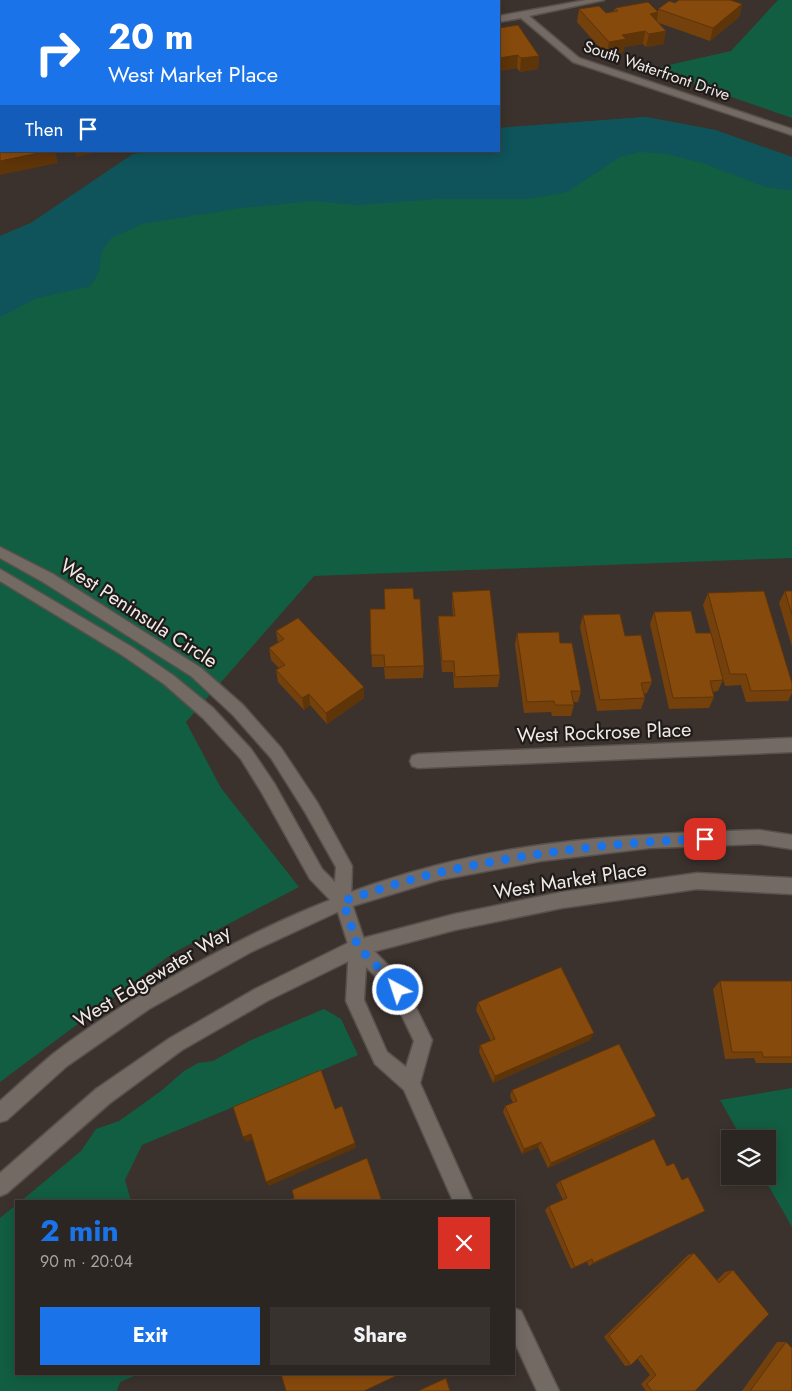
<!DOCTYPE html>
<meta charset="utf-8">
<style>
body{margin:0;font-family:Jost,sans-serif;background:#38322f;color:#f1f3f6;height:100vh;display:flex;flex-direction:column;font-size:19px;white-space:nowrap}
*{box-sizing:border-box;margin:0}
p{font-size:16px;color:#a6a5a5}
.icon{flex:none;width:28px;height:28px;fill:none;stroke:currentColor;stroke-width:2;stroke-linecap:round;stroke-linejoin:round}
.map{position:relative;flex:1;overflow:hidden}
.side{position:absolute;left:15px;top:1200px;width:500px;height:175px;display:flex;flex-direction:column;background:#2c2622;border-radius:0px;box-shadow:0 2px 12px #0003,0 0 0 1px #484340}
.side>*{flex:none}
.hud{position:absolute;left:0px;top:0px;width:500px;height:152px;box-shadow:0 2px 12px #0003,0 0 0 1px #484340;background:#1a73e8;color:#fff;overflow:hidden}
.fabs{position:absolute;left:721px;top:1130px;display:grid;gap:10px}
.fabs a{display:grid;place-items:center;width:55px;height:55px;border-radius:0px;background:#2c2622;box-shadow:0 2px 12px #0003,0 0 0 1px #484340;font-size:25px}
.pin{position:absolute;display:grid;place-items:center;width:42px;height:42px;color:#fff;margin:-21px;border-radius:10px;box-shadow:0 2px 8px #0006}
.me{position:absolute;width:55px;margin:-28px;rotate:320deg;stroke-linejoin:round;filter:drop-shadow(0 0 4px #0008)}
.turn{display:flex;align-items:center;gap:18px;height:105px;padding:0 25px;font-size:22px}
.turn .icon{width:65px;height:65px;stroke-width:2.5}
.turn b{display:block;font-size:35px;line-height:42px}
.then{display:flex;align-items:center;height:48px;padding:0 25px;background:#0003;gap:10px;font-size:19px}
.round{display:grid;place-items:center;flex:none;width:52px;height:52px;border-radius:0px;background:#38322f}
.head{display:flex;align-items:center;justify-content:space-between;height:85px;padding:0 25px}
h1{font-size:30px;font-weight:700;line-height:38px;color:#1a73e8}
.action{display:flex;gap:10px;margin-top:auto;padding:10px 25px}
.action a{flex:1;height:58px;border-radius:0px;background:#1a73e8;color:#fff;font-size:20px;font-weight:700;line-height:58px;text-align:center}
.action a+a{background:#38322f;color:#f1f3f6}
.map>svg:first-child{display:block}
</style>
<div class="map">
<svg width="792" height="1391" viewBox="0 0 792 1391">
<rect width="100%" height="100%" fill="#3b322d"/>
<g fill="#125e42">
<polygon points="778,0 792,0 792,118 651,69 731,51"/>
<polygon points="646,117 715,130 792,157 792,558 314,576 186,722 221,788 299,887 173,953 0,1082 0,236 31,223 133,154 175,151 499,151 499,128"/>
<polygon points="324,1009 341,1019 358,1055 142,1145 125,1180 131,1201 21,1201 81,1151 96,1129 119,1121 161,1091 184,1071 198,1063 213,1061 251,1040"/>
<polygon points="792,1088 792,1227 763,1176 768,1176 768,1139 742,1139 720,1100"/>
<polygon points="16,1205 16,1374 139,1374 120,1382 117,1391 0,1391 0,1218"/>
</g>
<polygon fill="#0f535b" points="646,117 715,130 792,157 792,190 765,187 703,163 666,154 640,152 620,157 567,192 529,199 438,199 357,205 313,201 240,208 142,224 111,238 101,253 100,269 91,286 37,298 0,317 0,236 31,223 133,154 175,151 499,151 499,128"/>
<g fill="none" stroke-linecap="round" stroke-linejoin="round">
<defs>
<g id="street">
<polygon points="586,0 604,0 529,16 579,58 792,129 792,135 573,62 521,18 499,22 499,16"/>
<rect x="0" y="109" width="1" height="6"/>
<path d="M0,547L53,574L201,668L243,705L281,748L317,802L352,866L351,901L365,942L402,979L429,1034L432,1040L420,1083L473,1201H453L404,1090L375,1064L346,1001L349,947L336,906L310,879L262,793L241,759L203,718L164,684L122,655L0,581V569L132,647L174,676L213,708L251,749L274,783L322,869L335,882L336,867L305,812L271,758L233,715L191,676L43,582L0,558ZM366,967L390,991L414,1041L406,1067L387,1052L364,1000Z"/>
<polygon points="792,738 792,752 418,768 412,766 410,761 412,756 418,754"/>
<polygon points="514,1308 521,1311 559,1391 537,1391 514,1341"/>
</g>
<g id="secondary">
<path d="M759,830L792,835V849L759,844L650,848L541,861L439,880L346,908L251,952L149,1009L67,1066L7,1120L0,1122V1101C18,1085 35,1069 53,1054C94,1022 140,995 186,969C268,924 347,888 438,865C540,838 654,833 759,830Z"/>
<polygon points="697,873 792,878 792,894 697,889 562,908 455,930 361,955 269,1000 182,1050 110,1103 7,1193 0,1196 0,1173 96,1089 170,1038 257,988 352,941 455,914 562,892"/>
</g>
</defs>
<use href="#street" stroke="#58504c" stroke-width="3"/>
<use href="#secondary" stroke="#58504c" stroke-width="3"/>
<use href="#street" fill="#736a64" fill-rule="evenodd"/>
<use href="#secondary" fill="#736a64" fill-rule="evenodd"/>
</g>
<g fill="#74400b">
<polygon points="429,0 469,0 469,1 430,1"/>
<polygon points="675,3 742,4 739,17 710,41 659,23 664,44 646,47 643,44 624,47 623,52 607,56 577,22 579,9 606,13 614,11 615,8 658,12 658,9"/>
<polygon points="499,28 539,56 538,69 520,72 517,68 499,71"/>
<polygon points="785,591 792,591 792,647 779,603"/>
<polygon points="452,592 500,675 498,687 454,688 453,672 442,672 438,628 438,616 453,616 452,604"/>
<polygon points="708,593 792,683 792,693 788,701 746,702 741,685 725,686 719,666 723,680 718,691 713,692 714,697 709,708 669,709 650,624 654,612 696,633 711,633 703,605"/>
<polygon points="414,599 424,666 423,678 385,679 384,667 372,667 370,609 385,609"/>
<polygon points="583,615 625,636 652,682 647,693 644,694 645,698 641,709 597,711 580,627"/>
<polygon points="276,631 364,698 327,724 310,705 304,710 278,682 276,670 279,668 271,660 269,648 278,643"/>
<polygon points="517,633 560,643 581,691 578,702 573,702 574,705 571,716 552,716 551,712 524,713 515,645"/>
<polygon points="720,981 792,981 792,1063 756,1063 754,1058 725,1059 713,989"/>
<polygon points="478,1002 590,1040 493,1083 479,1052 480,1045 491,1041 476,1010"/>
<polygon points="512,1090 650,1121 548,1168 538,1147 522,1154 503,1112 505,1106 513,1103 510,1096"/>
<polygon points="667,1166 698,1214 589,1266 587,1262 571,1269 545,1210 549,1206 563,1200 556,1185 560,1181"/>
<polygon points="694,1253 717,1280 725,1272 733,1270 695,1391 646,1391 641,1384 650,1375 637,1358 631,1365 625,1366 604,1337 688,1255"/>
<polygon points="777,1342 786,1342 792,1391 742,1391"/>
</g>
<g fill="#5e3409">
<rect x="60" y="0" width="9" height="1"/>
<polygon points="131,0 171,0 171,1 132,1"/>
<polygon points="195,0 210,0 203,1 195,1"/>
<rect x="439" y="0" width="30" height="1"/>
<polygon points="742,4 739,17 710,41 713,28"/>
<polygon points="658,12 656,25 650,14"/>
<polygon points="0,25 1,25 1,38 0,39"/>
<polygon points="645,31 643,44 624,47 623,52 607,56 609,42 622,35"/>
<polygon points="666,31 664,44 646,47 649,34"/>
<polygon points="518,55 517,68 499,71 499,58"/>
<polygon points="539,56 538,69 520,72 521,58"/>
<polygon points="0,71 1,75 1,82 0,83"/>
<polygon points="48,151 55,151 58,163 0,175 0,161"/>
<polygon points="75,151 102,151 76,157"/>
<polygon points="364,687 364,698 327,724 326,713"/>
<polygon points="309,694 310,705 304,710 302,698"/>
<polygon points="594,1033 590,1040 493,1083 495,1076"/>
<polygon points="656,1116 650,1121 548,1168 551,1163"/>
<polygon points="251,1134 254,1139 246,1142 243,1137"/>
<polygon points="541,1142 538,1147 522,1154 524,1149"/>
<polygon points="355,1143 356,1148 269,1186 266,1182"/>
<polygon points="705,1211 698,1214 589,1266 593,1263"/>
</g>
<g fill="#874a0d" stroke="#5e3409">
<polygon points="0,0 43,0 43,1 1,1 1,25 0,25"/>
<rect x="70" y="0" width="45" height="1"/>
<polygon points="261,0 280,0 280,1 262,1"/>
<polygon points="292,0 350,0 351,1 292,1"/>
<polygon points="354,0 420,0 421,1 355,1"/>
<polygon points="679,0 730,0 742,4 713,28 658,9 669,1 675,3"/>
<polygon points="648,2 658,12 650,14 666,31 649,34 645,31 622,35 626,39 609,42 579,9 599,6 606,13 618,11 615,8"/>
<polygon points="518,25 539,56 521,58 518,55 499,58 499,28"/>
<polygon points="0,127 1,127 1,151 48,151 0,161"/>
<polygon points="413,588 414,599 420,599 424,666 385,667 384,655 371,655 370,609 385,609 384,589"/>
<polygon points="490,590 500,675 455,677 454,661 442,661 438,616 455,616 452,592"/>
<polygon points="764,591 792,683 792,690 751,691 746,674 730,674 708,593"/>
<polygon points="785,591 792,591 792,615"/>
<polygon points="691,611 696,633 711,633 723,680 710,681 714,697 673,698 654,612"/>
<polygon points="620,614 625,636 641,635 652,682 641,683 645,698 600,700 583,615"/>
<polygon points="298,618 364,687 326,713 309,694 302,698 276,670 285,665 269,648 284,639 276,631"/>
<polygon points="559,632 560,643 572,643 581,691 571,691 574,705 555,705 554,701 527,702 517,633"/>
<polygon points="561,967 594,1033 495,1076 480,1045 495,1039 478,1002"/>
<polygon points="720,981 792,981 792,1057 763,1057 762,1052 732,1052"/>
<polygon points="619,1044 656,1116 551,1163 541,1142 524,1149 505,1106 517,1101 512,1090"/>
<polygon points="321,1070 335,1109 342,1106 355,1143 266,1182 251,1134 243,1137 233,1107"/>
<polygon points="654,1139 667,1166 674,1163 682,1180 688,1177 705,1211 593,1263 592,1259 575,1267 549,1206 567,1198 560,1181"/>
<polygon points="367,1158 382,1201 287,1201 294,1198 292,1190"/>
<polygon points="694,1253 719,1283 733,1270 769,1314 695,1391 652,1391 647,1384 656,1375 641,1355 631,1365 609,1336"/>
<polygon points="786,1342 792,1348 792,1391 750,1391"/>
<polygon points="281,1374 400,1374 364,1391 286,1391"/>
<polygon points="446,1378 450,1391 418,1391"/>
</g>
<g fill="none" stroke-linecap="round" stroke-linejoin="round">
<path stroke="#1a73e8" stroke-width="9" stroke-dasharray="0 16.2" d="M398,990L396,985L358,947L343,901C375,891 408,879 441,872C528,853 616,842 705,839"/>
</g>
<g text-anchor="middle" stroke-width="4.5" stroke-linejoin="round" paint-order="stroke">
<g font-size="16" fill="#f0eae7" stroke="#1f1b19">
<text transform="translate(657 70) rotate(19)" y="6">South Waterfront Drive</text>
</g>
<g font-size="20" fill="#f0eae7" stroke="#1f1b19">
<text transform="translate(139 613) rotate(33)" y="7">West Peninsula Circle</text>
<text transform="translate(604 732) rotate(-2)" y="7">West Rockrose Place</text>
<text transform="translate(570 880) rotate(-9)" y="7">West Market Place</text>
<text transform="translate(152 976) rotate(-31)" y="7">West Edgewater Way</text>
</g>
</g>
</svg>
<div class="fabs">
<a><svg class="icon" aria-label="layers" viewBox="0 0 24 24"><path d="M12 4l9 5-9 5-9-5zM3 14l9 5 9-5"/></svg></a>
</div>
<div class="pin" style="left:705px;top:839px;background:#d93025"><svg class="icon" aria-label="arrive" viewBox="0 0 24 24"><path d="M6 21V4h12l-3 4 3 4H6"/></svg></div>
<svg class="me" style="left:398px;top:990px" viewBox="-20 -20 40 40"><circle r="17" fill="#1a73e8" stroke="#fff" stroke-width="3"/><path d="M0-11L8 9 0 5-8 9z" fill="#fff"/></svg>
<div class="hud">
<div class="turn"><svg class="icon" aria-label="right" viewBox="0 0 24 24"><path d="M7 20v-9h11M14 6l5 5-5 5"/></svg><div><b>20 m</b>West Market Place</div></div>
<div class="then">Then<svg class="icon" aria-label="arrive" viewBox="0 0 24 24"><path d="M6 21V4h12l-3 4 3 4H6"/></svg></div>
</div>
<section class="side">
<div class="head"><div><h1>2 min</h1><p>90 m · 20:04</p></div><a class="round" style="background:#d93025;color:#fff"><svg class="icon" aria-label="close" viewBox="0 0 24 24"><path d="M6 6l12 12M18 6L6 18"/></svg></a></div>
<div class="action"><a>Exit</a><a>Share</a></div>
</section>
</div>
